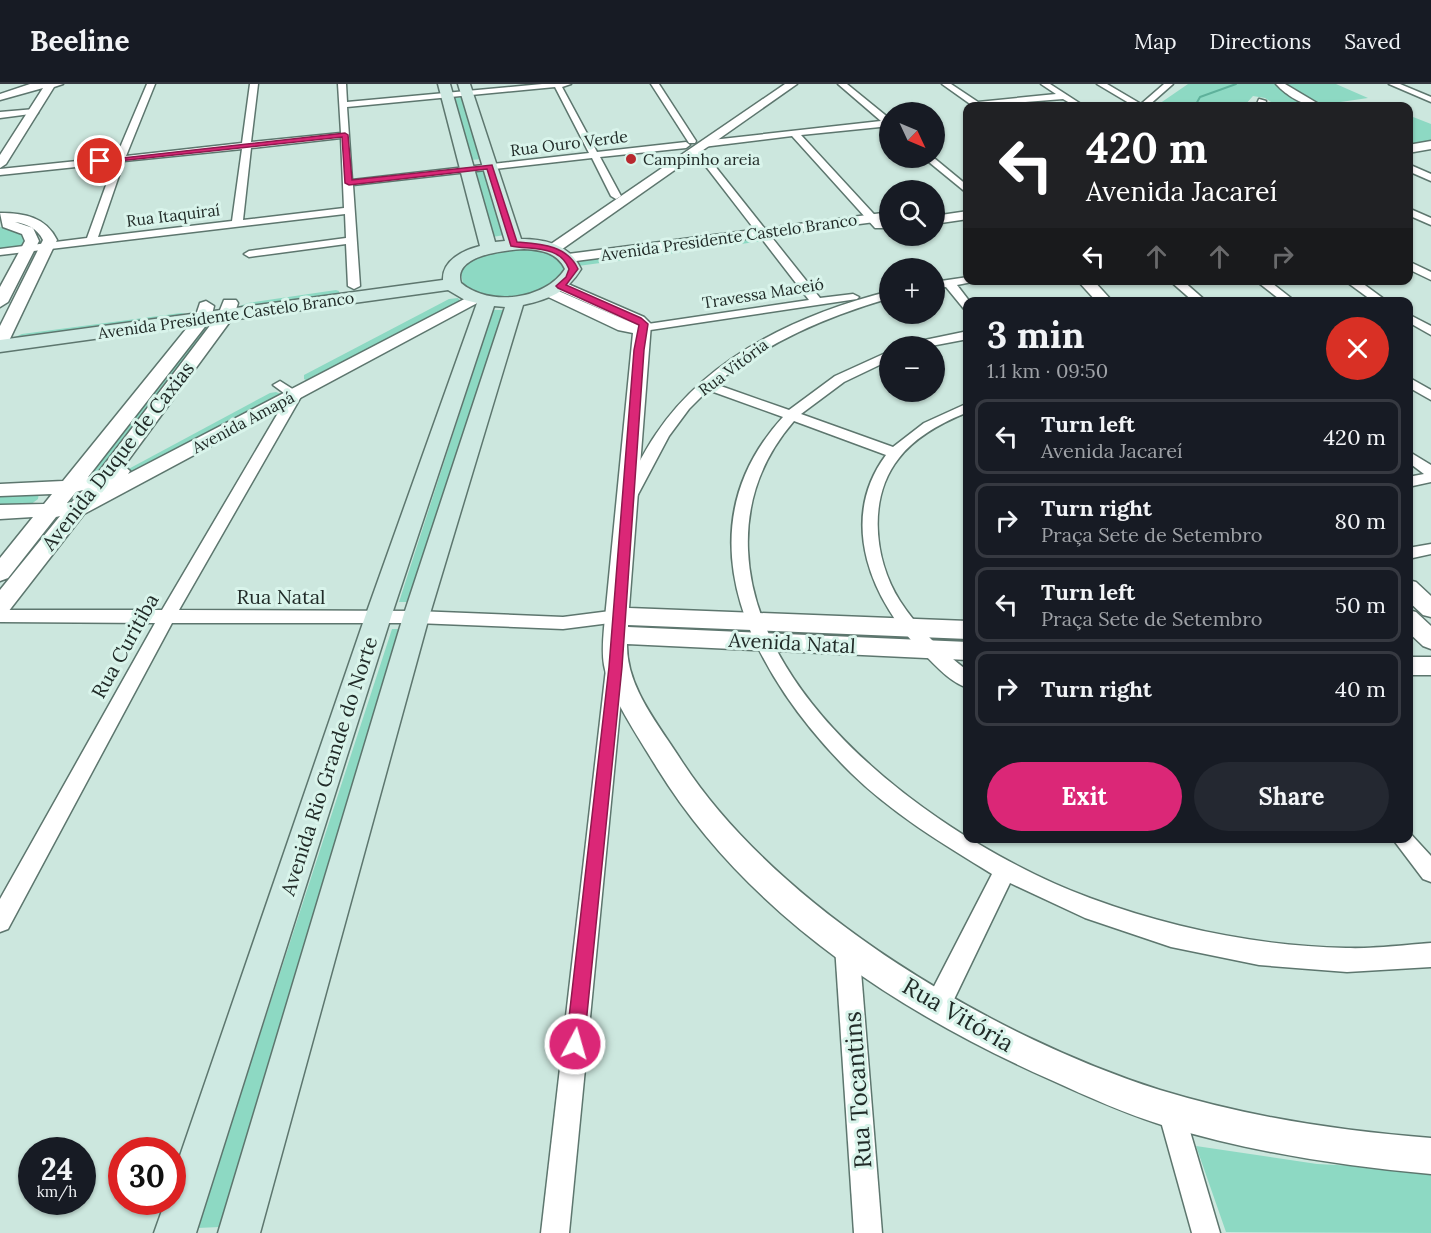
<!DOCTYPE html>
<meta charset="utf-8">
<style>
body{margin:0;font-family:Lora,serif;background:#242831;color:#f1f3f6;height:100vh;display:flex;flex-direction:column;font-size:22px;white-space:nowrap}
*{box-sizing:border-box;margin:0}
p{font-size:20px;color:#9ea1a6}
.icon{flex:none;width:33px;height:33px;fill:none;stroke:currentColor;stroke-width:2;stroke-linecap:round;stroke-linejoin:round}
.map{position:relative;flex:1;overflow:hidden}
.panel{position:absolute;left:963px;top:213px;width:450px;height:546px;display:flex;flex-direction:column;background:#171b24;border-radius:12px;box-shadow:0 2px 4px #0004}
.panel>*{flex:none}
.guide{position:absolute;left:963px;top:18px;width:450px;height:183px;border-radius:12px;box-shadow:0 2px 4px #0004;background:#202124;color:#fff;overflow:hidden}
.needle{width:39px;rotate:134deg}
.fabs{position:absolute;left:879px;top:18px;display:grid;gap:12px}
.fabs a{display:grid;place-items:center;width:66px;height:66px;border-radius:50%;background:#171b24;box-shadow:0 2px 4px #0004;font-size:30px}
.speed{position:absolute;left:18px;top:1053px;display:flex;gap:12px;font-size:30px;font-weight:700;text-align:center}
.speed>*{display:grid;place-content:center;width:78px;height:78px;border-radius:50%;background:#171b24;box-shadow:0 2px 4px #0004;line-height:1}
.speed small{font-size:15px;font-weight:400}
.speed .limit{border:9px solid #d22;background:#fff;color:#111}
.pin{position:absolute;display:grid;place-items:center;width:51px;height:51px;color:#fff;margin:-26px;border:3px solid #fff;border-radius:50%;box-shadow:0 2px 6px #0007}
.me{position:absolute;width:66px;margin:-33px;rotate:6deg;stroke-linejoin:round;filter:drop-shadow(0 0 4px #0008)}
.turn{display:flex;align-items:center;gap:21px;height:126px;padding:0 24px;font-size:27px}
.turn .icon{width:78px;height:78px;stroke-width:2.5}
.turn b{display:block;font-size:42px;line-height:51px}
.lanes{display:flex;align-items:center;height:57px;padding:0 24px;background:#0003;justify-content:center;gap:30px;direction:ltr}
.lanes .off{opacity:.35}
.round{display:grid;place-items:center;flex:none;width:63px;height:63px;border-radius:32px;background:#242831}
.headline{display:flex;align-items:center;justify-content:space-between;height:102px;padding:0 24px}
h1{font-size:36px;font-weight:800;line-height:45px}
.action{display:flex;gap:12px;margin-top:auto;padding:12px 24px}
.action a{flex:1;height:69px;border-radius:36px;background:#db2777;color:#fff;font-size:24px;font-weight:800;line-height:69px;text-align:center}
.action a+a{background:#242831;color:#f1f3f6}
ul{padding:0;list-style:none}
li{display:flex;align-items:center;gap:18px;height:75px;margin:0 12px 9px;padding:0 12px;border:3px solid #363941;border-radius:12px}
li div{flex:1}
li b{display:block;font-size:22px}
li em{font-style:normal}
header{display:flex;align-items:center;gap:36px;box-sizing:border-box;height:84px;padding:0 30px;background:#171b24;border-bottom:2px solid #363941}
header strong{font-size:28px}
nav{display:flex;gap:33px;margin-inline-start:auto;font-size:21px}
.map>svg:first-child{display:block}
</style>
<header>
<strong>Beeline</strong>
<nav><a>Map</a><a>Directions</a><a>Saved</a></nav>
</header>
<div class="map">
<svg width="1431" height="1149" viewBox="0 0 1431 1149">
<rect width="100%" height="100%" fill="#cce7de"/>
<g fill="#8dd9c3">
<polygon points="1188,0 1336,0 1368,14 1320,21 1322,22 1269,22 1271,18 1265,14 1253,12 1244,22 1156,22"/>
<polygon points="463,13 482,75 472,76 454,14"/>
<polygon points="1408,31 1431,40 1431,57 1409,60"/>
<polygon points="485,87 504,151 493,153 475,88"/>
<polygon points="0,143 24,149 26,162 0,166"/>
<polygon points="759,152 763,157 578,182 575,176"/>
<path d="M512,164C532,165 548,165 563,179V190C539,214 491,223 463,200L461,188C472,170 493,169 512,164Z"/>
<polygon points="336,206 339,207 339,211 240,224 240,222 248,219"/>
<polygon points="458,214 462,219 309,298 304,295 304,291 449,215"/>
<polygon points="493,226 503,226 414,518 399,518"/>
<polygon points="181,229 186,230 186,232 15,255 15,253 22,250"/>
<polygon points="206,239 213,239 101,388 91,389"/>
<polygon points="276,308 284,311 132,395 121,389 270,309"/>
<polygon points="39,408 38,415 30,421 0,422 0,410"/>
<polygon points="392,545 406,545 220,1143 197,1144"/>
<polygon points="1196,1062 1317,1080 1431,1086 1431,1149 1226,1148"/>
</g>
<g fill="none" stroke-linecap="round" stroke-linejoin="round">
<polyline stroke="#5eb19b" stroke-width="2" points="1195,22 1200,13 1236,0"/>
<defs>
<g id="minor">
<path d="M147,0H155L126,72L242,59L250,0H258L251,58L341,49L338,0H346L347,18L542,0H571L562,3L597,68L686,58L690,61L686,64L600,73L621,112L616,115L611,112L592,74L353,101L360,202L354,205L348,202L346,160L249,173L244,170L249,167L346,154L345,130L0,171V165L87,154L114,79L0,91V85L116,73ZM555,3L589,69L352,96L347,23ZM341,54L344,124L243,136L251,64ZM242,65L232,137L98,153L124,77Z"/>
<polygon points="651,0 659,0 696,57 695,59 689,59"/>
<polygon points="838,0 847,0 890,35 890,42 801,51 883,140 883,144 875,144 792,52 703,63 699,60 703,57 881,37"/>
<polygon points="942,0 951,0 978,18 1056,10 1041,0 1050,0 1084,22 1075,22 1063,15 973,22"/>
<polygon points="1097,0 1107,0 1141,20 1164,0 1173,0 1148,22 1134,22"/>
<path d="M1276,0H1285L1322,22C1306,24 1287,12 1276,0Z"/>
<polygon points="1389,0 1400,0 1431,13 1431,18"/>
<polygon points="1259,15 1266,17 1264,22 1256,22"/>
<polygon points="35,25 38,25 38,29 0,34 0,28"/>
<polygon points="694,64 707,72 820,214 853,210 859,213 857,215 637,248 635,245 641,241 809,216 701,76 691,69 691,65"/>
<polygon points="924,74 934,74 968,102 968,110"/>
<polygon points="1408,80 1431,90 1431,97 1408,87"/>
<polygon points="1408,124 1431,134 1431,141 1408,131"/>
<polygon points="1408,177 1431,188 1431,196 1408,185"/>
<polygon points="968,193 968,196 973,196 972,198 957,201 970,218 968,218 968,226 964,225 946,203 934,204 934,198"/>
<polygon points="1169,196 1182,196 1207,218 1194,218"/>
<polygon points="1255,196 1268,196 1296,218 1283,218"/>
<polygon points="1344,196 1358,196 1388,218 1374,218"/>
<path d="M890,207V214C825,233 768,258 715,300L789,326L835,292L890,267V276L844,298L801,330L893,363L924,339L968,319V328C943,338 916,352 899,374C867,414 874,476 900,517C918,545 942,567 968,587V604C951,599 936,582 924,570C872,518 837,437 886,371L794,337C762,374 746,417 748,466C754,626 955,764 1090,814C1171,844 1259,862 1346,864C1374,865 1403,861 1431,859V883L1347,888L1259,881L1171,863L1085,834L1010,799L946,932L937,935L928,932L925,923L928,914L992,790C943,760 893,730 851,689C756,595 675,451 783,333L708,306L689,325L669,352L634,418H624L621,415C632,393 642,370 656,350C709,271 800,230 890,207Z"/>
<polygon points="1408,230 1431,242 1431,251 1408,238"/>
<polygon points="968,247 968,255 931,262 909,262 915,258"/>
<polygon points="1408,293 1431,306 1431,316 1408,303"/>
<polygon points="280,297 302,311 179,526 416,527 563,533 618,526 624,528 627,532 624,536 618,538 563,545 416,539 172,539 8,845 0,848 0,815 155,539 0,538 0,526 162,526 288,312 273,301"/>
<polygon points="1408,367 1431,381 1431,398 1408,403 1408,393 1424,390 1408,378"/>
<polygon points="1431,460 1431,470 1408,475 1408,464"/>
<polygon points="615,578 621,580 624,585 569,1149 541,1149 606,585 609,580"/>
<polygon points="1408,747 1431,772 1431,798 1423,795 1392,754 1408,754"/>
<polygon points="847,851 855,854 859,862 882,1149 854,1149 835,862 839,854"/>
<polygon points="1171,1014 1180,1018 1184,1027 1220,1149 1192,1149 1158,1027 1162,1018"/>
</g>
<g id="tertiary">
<polygon points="30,0 63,0 54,3 6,80 0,84 0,71 43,4 0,16 0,10"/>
<polygon points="785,0 797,0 558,168 548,168 546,165 548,162"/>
<polygon points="1431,57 1431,65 1408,69 1408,61"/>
<polygon points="968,127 968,135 934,140 934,132"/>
<polygon points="890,128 890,136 568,178 561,174 568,170"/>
<path d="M0,129C24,129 46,133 57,156L8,259L0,264V242L43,156C37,144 27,140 15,138L33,144L39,157L8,218L0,223V203L25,157L22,150L3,143Z"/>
<polygon points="1077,196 1093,196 1113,218 1097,218"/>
<path d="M561,197L644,233L651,240L629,524L968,537V555L628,541V543L968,558V576L627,560C626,603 659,641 681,676C778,826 993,953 1160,1006C1248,1033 1340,1047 1431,1054V1090C1341,1082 1251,1068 1165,1042C1126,1030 1088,1013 1051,996C898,928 747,830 657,684C641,657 609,611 604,581C602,569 603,556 604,544L633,249L618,246L544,211L541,208L544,205H554L632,239L556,205L553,202Z"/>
<path d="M476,209L481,211L484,214L481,217L84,430L8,528L0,530V506L60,432L56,433L8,494L0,497V474L33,433L0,435V421L44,420L52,410L0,412V400L63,397L195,234L200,219L206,217L214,222L211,235L88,393L98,389L218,231L224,216H236L238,219L234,232L124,382L130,387L128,390ZM83,406L71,419H67L76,408Z"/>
<polygon points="1408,496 1416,498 1431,512 1431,533 1423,531 1408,517"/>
<polygon points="1408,526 1416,528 1431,542 1431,565 1423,562 1408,548"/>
<rect x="1408" y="573" width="23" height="18"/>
</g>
<path id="secondary" d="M438,0H450L495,158L505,157L458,0H470L521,155C546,155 570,161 581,185C567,208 550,215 523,221L429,533L260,1149H218L403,533L505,223L494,222L391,533L196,1149H154L165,1118H172V1095L365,533L477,219L465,216L448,206L0,268V256L443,196C442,176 464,166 480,162ZM524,165C541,166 557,168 565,185C545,216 489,223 461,199C452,171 506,166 524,165Z"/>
</defs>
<use href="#minor" stroke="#5d766e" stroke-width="3"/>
<use href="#tertiary" stroke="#5d766e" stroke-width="3"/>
<use href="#secondary" stroke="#5d766e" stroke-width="3"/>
<use href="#minor" fill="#fff" fill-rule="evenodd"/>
<use href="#tertiary" fill="#fff" fill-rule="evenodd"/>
<use href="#secondary" fill="#cee9e2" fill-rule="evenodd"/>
</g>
<path fill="#db2777" stroke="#8e194d" stroke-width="1.5" d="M345,49L348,51L352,96L492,81L517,158C541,160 567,161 578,185L566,201L641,234L648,240L644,266L622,583L584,960L582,967L575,970L568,967L566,960L609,583L634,266L639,241L558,204L556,202L566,193L569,185C560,161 532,166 511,162L487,85L349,101L345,99L342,53L100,79L96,77Z"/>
<circle fill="#b8282f" stroke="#d9f4eb" stroke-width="2" cx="631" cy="75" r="6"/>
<g text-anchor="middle" stroke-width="6" stroke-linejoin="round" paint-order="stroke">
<g font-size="16" fill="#212b28" stroke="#d9f4eb">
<text transform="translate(569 59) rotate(-7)" y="6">Rua Ouro Verde</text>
<text transform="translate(173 131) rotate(-7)" y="6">Rua Itaquiraí</text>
<text transform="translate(729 153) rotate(-8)" y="6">Avenida Presidente Castelo Branco</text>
<text transform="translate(763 209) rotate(-9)" y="6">Travessa Maceió</text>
<text transform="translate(226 231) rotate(-8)" y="6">Avenida Presidente Castelo Branco</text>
<text transform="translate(733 283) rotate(-37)" y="6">Rua Vitória</text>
<text transform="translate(243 338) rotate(-28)" y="6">Avenida Amapá</text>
</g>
<g font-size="16" fill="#212b28" stroke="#d9f4eb" text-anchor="start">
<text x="643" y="81">Campinho areia</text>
</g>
<g font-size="20" fill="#212b28" stroke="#d9f4eb">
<text transform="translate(118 372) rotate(-52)" y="7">Avenida Duque de Caxias</text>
<text x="281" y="520">Rua Natal</text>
<text transform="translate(792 559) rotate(3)" y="7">Avenida Natal</text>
<text transform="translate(125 562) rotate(-61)" y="7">Rua Curitiba</text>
<text transform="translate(329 682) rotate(-72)" y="7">Avenida Rio Grande do Norte</text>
</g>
<g font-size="24" fill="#212b28" stroke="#d9f4eb">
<text transform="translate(958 931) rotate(30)" y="8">Rua Vitória</text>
<text transform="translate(858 1006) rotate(-94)" y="8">Rua Tocantins</text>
</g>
</g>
</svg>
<div class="fabs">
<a><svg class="needle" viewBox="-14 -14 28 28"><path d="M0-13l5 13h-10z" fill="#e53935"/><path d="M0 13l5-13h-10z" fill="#9ea1a6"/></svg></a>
<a><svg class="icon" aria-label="search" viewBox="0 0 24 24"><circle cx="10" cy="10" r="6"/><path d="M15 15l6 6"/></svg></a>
<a>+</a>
<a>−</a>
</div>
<div class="speed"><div>24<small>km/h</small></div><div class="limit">30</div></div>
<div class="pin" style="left:100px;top:77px;background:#d93025"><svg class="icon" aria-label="arrive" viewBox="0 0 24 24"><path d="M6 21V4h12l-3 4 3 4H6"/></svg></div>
<svg class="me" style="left:575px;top:960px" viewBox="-20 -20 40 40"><circle r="17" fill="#db2777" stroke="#fff" stroke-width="3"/><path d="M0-11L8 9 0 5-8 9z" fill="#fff"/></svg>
<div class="guide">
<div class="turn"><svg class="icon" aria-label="left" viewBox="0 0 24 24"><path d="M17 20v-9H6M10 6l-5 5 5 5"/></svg><div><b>420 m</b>Avenida Jacareí</div></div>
<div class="lanes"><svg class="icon" aria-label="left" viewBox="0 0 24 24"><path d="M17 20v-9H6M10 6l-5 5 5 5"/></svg><svg class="icon off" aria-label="ahead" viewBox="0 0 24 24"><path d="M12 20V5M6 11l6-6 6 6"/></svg><svg class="icon off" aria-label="ahead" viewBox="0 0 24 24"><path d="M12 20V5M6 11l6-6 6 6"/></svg><svg class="icon off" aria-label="right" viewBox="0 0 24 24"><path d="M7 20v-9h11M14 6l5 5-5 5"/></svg></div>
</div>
<section class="panel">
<div class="headline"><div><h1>3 min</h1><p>1.1 km · 09:50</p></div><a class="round" style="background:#d93025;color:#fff"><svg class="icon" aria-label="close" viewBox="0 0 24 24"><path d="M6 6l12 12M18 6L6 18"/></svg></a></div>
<ul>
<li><svg class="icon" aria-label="left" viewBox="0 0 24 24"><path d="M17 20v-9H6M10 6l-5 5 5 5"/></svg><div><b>Turn left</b><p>Avenida Jacareí</p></div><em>420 m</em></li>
<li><svg class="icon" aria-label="right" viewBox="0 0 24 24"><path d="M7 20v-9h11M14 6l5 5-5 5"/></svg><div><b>Turn right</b><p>Praça Sete de Setembro</p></div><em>80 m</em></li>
<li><svg class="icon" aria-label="left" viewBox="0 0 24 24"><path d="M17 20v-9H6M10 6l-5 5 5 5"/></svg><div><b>Turn left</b><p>Praça Sete de Setembro</p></div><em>50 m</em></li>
<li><svg class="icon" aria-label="right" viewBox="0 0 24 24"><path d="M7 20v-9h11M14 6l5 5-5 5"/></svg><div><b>Turn right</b></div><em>40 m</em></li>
</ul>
<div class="action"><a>Exit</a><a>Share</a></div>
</section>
</div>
